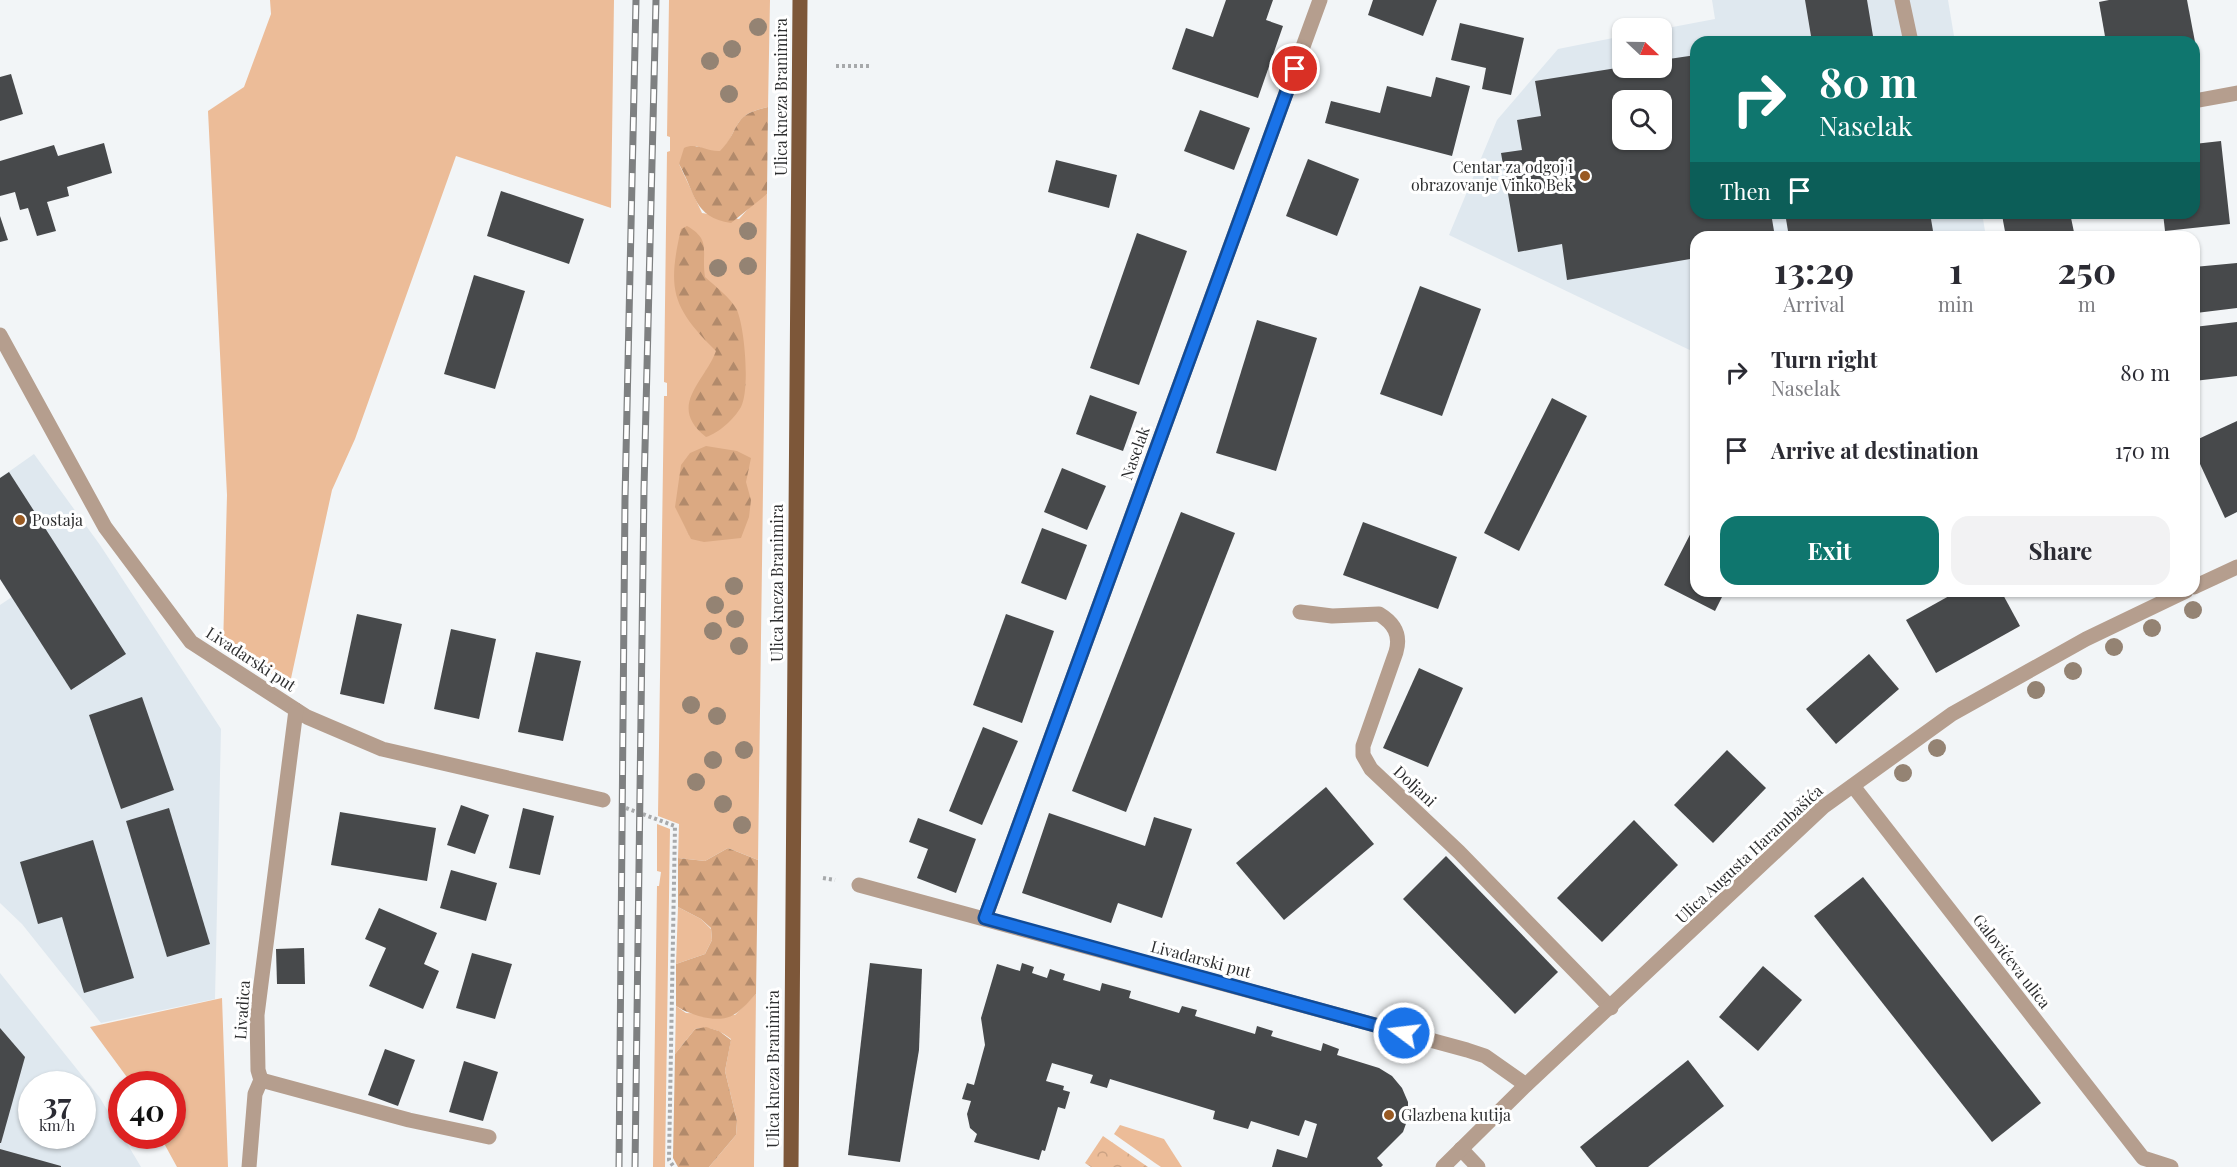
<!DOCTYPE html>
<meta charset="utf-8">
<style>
body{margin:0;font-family:"Playfair Display",serif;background:#f2f2f3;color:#2b2b33;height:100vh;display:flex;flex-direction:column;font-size:22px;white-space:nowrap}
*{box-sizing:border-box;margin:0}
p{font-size:20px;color:#7c7c81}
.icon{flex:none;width:33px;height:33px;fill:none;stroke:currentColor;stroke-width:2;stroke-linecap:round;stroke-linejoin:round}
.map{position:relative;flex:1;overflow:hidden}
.sheet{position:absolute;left:1690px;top:231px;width:510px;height:366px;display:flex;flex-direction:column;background:#fff;border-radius:18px;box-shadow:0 2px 4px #0004}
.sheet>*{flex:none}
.hud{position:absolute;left:1690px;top:36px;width:510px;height:183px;border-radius:18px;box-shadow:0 2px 4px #0004;background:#0f766e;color:#fff;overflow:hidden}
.needle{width:39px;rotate:112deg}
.controls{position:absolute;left:1612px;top:18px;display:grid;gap:12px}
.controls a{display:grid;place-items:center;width:60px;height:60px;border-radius:12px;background:#fff;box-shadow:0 2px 4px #0004;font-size:30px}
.speed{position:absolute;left:18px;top:1071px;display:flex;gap:12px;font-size:30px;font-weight:700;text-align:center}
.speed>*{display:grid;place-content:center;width:78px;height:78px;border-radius:50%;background:#fff;box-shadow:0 2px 4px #0004;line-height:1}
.speed small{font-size:15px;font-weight:400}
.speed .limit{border:9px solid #d22;background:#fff;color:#111}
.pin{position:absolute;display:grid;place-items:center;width:51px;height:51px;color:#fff;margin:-26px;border:3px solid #fff;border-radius:50%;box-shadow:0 2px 6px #0007}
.me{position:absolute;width:66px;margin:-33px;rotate:285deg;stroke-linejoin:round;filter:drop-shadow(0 0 4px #0008)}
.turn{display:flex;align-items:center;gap:21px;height:126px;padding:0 30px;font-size:27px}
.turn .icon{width:78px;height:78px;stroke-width:2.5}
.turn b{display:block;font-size:42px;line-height:51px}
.then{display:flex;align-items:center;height:57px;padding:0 30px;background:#0003;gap:12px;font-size:22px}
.eta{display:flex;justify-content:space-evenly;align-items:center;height:102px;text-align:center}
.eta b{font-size:36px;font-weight:700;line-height:42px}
.action{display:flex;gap:12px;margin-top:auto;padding:12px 30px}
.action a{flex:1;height:69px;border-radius:18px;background:#0f766e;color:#fff;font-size:24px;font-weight:700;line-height:69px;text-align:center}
.action a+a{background:#f2f2f3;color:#2b2b33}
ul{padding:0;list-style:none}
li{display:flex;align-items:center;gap:18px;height:78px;padding:0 30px}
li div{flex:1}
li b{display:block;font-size:22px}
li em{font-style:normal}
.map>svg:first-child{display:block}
</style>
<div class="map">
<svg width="2237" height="1167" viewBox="0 0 2237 1167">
<defs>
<pattern id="forest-firs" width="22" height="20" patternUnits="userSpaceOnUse" patternTransform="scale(1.5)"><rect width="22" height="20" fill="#dba982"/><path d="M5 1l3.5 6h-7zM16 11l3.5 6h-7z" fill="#b28a6b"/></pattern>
<pattern id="park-crowns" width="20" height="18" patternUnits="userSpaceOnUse" patternTransform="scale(1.5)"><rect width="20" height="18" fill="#ecbc98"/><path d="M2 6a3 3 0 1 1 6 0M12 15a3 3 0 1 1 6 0" fill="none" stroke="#cba283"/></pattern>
</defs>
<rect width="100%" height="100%" fill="#f2f5f7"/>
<g fill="#dfe8ef" fill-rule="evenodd">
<path d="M1712,0H1948L1955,42H1696V213H1982L1986,237H1696V353L1449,235L1497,120L1558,49L1623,36V68H1662V29L1715,19ZM1623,100H1662V140H1623Z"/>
<polygon points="34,454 100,545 221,729 215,999 101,1023 22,924 0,903 0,605 12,597 0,579 0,478"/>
<path d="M0,973L100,1098L141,1167H0ZM32,1084H82V1136H32Z"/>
</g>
<g fill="#ecbc98">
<polygon points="270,0 614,0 611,208 456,156 355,439 332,490 290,683 223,648 227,495 208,111 244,87 271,14"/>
<path d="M669,0H770L768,107C730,115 742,128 720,152H712L696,146L679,164L702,213L739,219L757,199L767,194L758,860L728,848L705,861L678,858L679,824L658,816L664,396H667V383L664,382L667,152L670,151V137L667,136Z"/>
<polygon points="657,824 670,829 665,1167 653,1167 657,886 659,886 661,872 657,871"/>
<polygon points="678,907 701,919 711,929 712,940 705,954 676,964"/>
<path d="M756,994L754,1167H709L736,1135L737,1121L725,1071L731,1039C719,1030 710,1026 695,1029L675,1054L676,1006L686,1013L735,1015Z"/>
<polygon points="222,998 228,1167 177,1167 160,1136 172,1136 172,1084 132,1084 90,1027"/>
<polygon points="1120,1125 1164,1139 1182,1167 1161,1167 1155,1163 1114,1134"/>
</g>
<g fill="url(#forest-firs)">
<path d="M768,107L767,194L731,223C693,217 696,194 679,164L684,148C696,142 707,152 720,151C742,128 730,115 768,107Z"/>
<path d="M687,226C712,240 701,251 705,277C716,287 730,297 737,310C745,329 750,390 741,407C734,419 719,433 706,437C667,406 704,383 716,351C672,307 667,290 681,229Z"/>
<polygon points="706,446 737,451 751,458 746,482 751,500 749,517 741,538 704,542 691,539 675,507 681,465 690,453"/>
<path d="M728,848L758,860L756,994C750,1000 743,1009 735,1014C719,1025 690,1015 676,1006V964L705,954L712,940L711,928L701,919L678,907V858L705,861Z"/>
<polygon points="706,1027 719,1031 731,1040 725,1071 737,1121 736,1135 709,1167 678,1167 673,1158 675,1054 695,1029"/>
</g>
<polygon fill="url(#park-crowns)" points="1103,1136 1148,1167 1091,1167 1085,1163"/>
<g fill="#47494b" fill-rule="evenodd">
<polygon points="1226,0 1273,0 1266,20 1283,26 1258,98 1172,69 1186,28 1213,37"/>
<polygon points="1373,0 1437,0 1423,36 1368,15"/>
<polygon points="1805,0 1867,0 1874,42 1781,42 1811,36"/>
<polygon points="2109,0 2187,0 2195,42 2106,42 2099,2"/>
<polygon points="1460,23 1524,38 1511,95 1482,89 1486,68 1451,60"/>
<path d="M1696,55V213H1771L1775,237H1696V258L1567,280L1562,244L1518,252L1501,153L1522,150L1517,120L1541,116L1535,81L1623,67L1662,68V60ZM1623,100H1662V140H1623Z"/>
<polygon points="11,74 23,114 0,121 0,77"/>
<polygon points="1436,77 1470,86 1452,156 1325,123 1331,101 1380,113 1387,86 1431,97"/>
<polygon points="1200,110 1250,128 1234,170 1184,151"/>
<polygon points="2221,141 2230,224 2165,231 2163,213 2194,213 2194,144"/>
<polygon points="104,143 112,173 67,187 69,196 47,202 56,231 37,236 28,208 20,210 15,192 0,196 0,161 54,145 58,156"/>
<polygon points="1308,159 1359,179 1337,236 1286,216"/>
<polygon points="1056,160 1117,175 1109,208 1048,192"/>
<polygon points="501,191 584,219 569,264 487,236"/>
<polygon points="1785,213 1930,213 1934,237 1789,237"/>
<polygon points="2013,213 2070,213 2075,237 2006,237 2002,215"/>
<polygon points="0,216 8,240 0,242"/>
<polygon points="1137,233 1187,251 1139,385 1090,368"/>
<polygon points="2237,263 2237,308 2196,313 2194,267"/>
<polygon points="474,275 525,291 495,389 444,374"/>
<polygon points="1420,286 1481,309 1442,416 1380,394"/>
<polygon points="1257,320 1317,338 1276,471 1216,453"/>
<polygon points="2237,322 2237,376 2194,381 2194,327"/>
<polygon points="1090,395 1137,412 1123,451 1076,434"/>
<polygon points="1552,398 1587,416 1519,551 1484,533"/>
<polygon points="2237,421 2237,512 2225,518 2194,451 2194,441"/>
<polygon points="1062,468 1106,486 1087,530 1044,512"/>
<polygon points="9,472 126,654 71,690 0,579 0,478"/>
<polygon points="1181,512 1235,533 1126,812 1072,791"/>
<polygon points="1363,522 1457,557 1438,609 1343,575"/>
<polygon points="1696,523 1696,591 1725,591 1715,611 1664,585"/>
<polygon points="1042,528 1087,545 1066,600 1021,583"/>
<polygon points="1958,591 2001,591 2020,626 1936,673 1906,620"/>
<polygon points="357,614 402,624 384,704 340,694"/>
<polygon points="1006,614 1054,631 1022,723 973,705"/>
<polygon points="451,629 496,639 479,719 434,709"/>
<polygon points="536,652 581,661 563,741 518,732"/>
<polygon points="1869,654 1899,689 1836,744 1806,709"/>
<polygon points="1419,668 1463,688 1428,767 1383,748"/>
<polygon points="142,697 174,790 121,809 89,715"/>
<polygon points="983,727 1018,741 982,825 949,811"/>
<polygon points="1727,750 1766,788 1713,843 1674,805"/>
<polygon points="1326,787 1374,844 1284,920 1236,863"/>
<polygon points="461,805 489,815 475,854 447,845"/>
<polygon points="169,808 210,944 167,957 126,821"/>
<polygon points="523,808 554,816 540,875 509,868"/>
<polygon points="340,812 436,828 427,881 331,865"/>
<polygon points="1049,813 1145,846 1154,817 1192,829 1162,918 1118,903 1111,923 1022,893"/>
<polygon points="918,818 976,839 956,893 917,878 928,849 909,842"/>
<polygon points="1634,820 1678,865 1602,942 1557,898"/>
<polygon points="93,840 134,978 84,993 62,917 38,924 20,862"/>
<polygon points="1446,856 1558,972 1515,1014 1403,899"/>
<polygon points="451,870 497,883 486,921 440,908"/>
<polygon points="1863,877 2041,1103 1992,1142 1814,916"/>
<polygon points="379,908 437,933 424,964 439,971 423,1009 369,986 386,948 365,939"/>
<polygon points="304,948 305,984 277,984 276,949"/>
<polygon points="472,953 512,964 495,1019 456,1008"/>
<polygon points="870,963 922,969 919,1050 900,1162 848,1155"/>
<polygon points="1022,963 1034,967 1032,973 1047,978 1050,969 1065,974 1063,980 1100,991 1102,983 1131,991 1129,998 1179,1013 1182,1006 1197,1010 1195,1016 1255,1034 1257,1026 1273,1031 1271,1036 1321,1051 1323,1043 1339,1049 1337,1055 1379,1068 1392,1076 1402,1088 1408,1102 1408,1118 1403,1132 1377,1158 1383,1165 1381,1167 1272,1167 1277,1149 1307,1158 1317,1124 1305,1120 1299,1136 1251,1121 1248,1129 1213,1119 1215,1111 1110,1079 1107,1088 1090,1083 1093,1075 1052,1063 1046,1081 1064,1086 1063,1090 1070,1092 1065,1109 1058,1107 1045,1151 1042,1150 1039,1160 974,1142 977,1134 970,1128 967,1114 971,1101 962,1099 967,1083 974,1085 985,1045 981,1018 997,964 1020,971"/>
<polygon points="1763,966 1802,1000 1758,1051 1719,1017"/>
<polygon points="0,1028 25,1057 1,1143 0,1143"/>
<polygon points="385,1049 415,1060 398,1106 368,1095"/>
<polygon points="1688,1060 1724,1106 1648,1167 1596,1167 1580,1147"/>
<polygon points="464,1061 498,1072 483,1121 449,1112"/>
<polygon points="0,1149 61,1166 61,1167 0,1167"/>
</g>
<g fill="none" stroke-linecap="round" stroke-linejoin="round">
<g stroke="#a7a9ab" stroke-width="4" stroke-dasharray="3 3" stroke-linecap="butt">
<polyline points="836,66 871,66"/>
<polyline points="626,808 675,826 669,1160 674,1167"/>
<polyline points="823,878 835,880"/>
</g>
<g stroke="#b59e8e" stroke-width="15">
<polyline points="1902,0 1911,42"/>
<polyline points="2194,101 2237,93"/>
<polyline points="0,335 105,527 191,642 307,717 382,749 603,800"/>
<polyline points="2194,587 2237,567"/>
<path d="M1300,612L1332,616L1379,614C1394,623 1401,635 1396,652L1363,746V755L1371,769L1459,852L1611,1008"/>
<polyline points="1853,786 2143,1158 2171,1167"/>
<polyline points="859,885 1467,1050 1485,1056 1526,1085"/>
<polyline points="985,918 1320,0"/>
<polyline points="261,1080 258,1070 257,1015 296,710"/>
<polyline points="261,1080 409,1120 489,1137"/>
<polyline points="1461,1149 1478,1167"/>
<polyline points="249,1167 255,1094 261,1080"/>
<polyline points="1443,1167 1526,1085 1823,807 1952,714 2086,639 2186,591"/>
</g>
<polyline stroke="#7d5739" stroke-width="15" points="791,1167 800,0"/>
<defs>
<g id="rail">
<polyline points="619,1167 625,499 636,0"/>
<polyline points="635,1167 644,489 656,0"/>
</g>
</defs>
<use href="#rail" stroke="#7e8081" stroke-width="7"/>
<use href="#rail" stroke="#fff" stroke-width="4.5" stroke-dasharray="14" stroke-linecap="butt"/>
</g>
<g fill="#948373">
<circle cx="758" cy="27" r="9"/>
<circle cx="732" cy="49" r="9"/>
<circle cx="710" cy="61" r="9"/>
<circle cx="729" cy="94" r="9"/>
<circle cx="748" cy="231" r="9"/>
<circle cx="748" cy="266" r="9"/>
<circle cx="718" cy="268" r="9"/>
<circle cx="734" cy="586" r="9"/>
<circle cx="715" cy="605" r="9"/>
<circle cx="2193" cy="610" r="9"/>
<circle cx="735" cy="619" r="9"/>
<circle cx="2152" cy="628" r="9"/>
<circle cx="713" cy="631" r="9"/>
<circle cx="739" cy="646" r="9"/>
<circle cx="2114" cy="647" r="9"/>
<circle cx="2073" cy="671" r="9"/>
<circle cx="2036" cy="690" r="9"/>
<circle cx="691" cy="705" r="9"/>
<circle cx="717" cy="716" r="9"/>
<circle cx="1937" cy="748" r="9"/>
<circle cx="744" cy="750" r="9"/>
<circle cx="713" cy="760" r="9"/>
<circle cx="1903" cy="773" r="9"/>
<circle cx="696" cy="782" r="9"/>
<circle cx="723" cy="804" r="9"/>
<circle cx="742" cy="825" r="9"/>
</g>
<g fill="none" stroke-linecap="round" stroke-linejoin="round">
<defs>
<polyline id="route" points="1295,69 985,918 1404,1033"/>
</defs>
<use href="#route" stroke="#114b97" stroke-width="15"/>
<use href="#route" stroke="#1a73e8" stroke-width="10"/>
</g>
<g fill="#995a22" stroke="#fff" stroke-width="2">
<circle cx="1585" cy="176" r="6"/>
<circle cx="20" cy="520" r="6"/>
<circle cx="1389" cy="1115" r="6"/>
</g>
<g text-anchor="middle" stroke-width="6" stroke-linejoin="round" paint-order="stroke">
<g font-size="16" fill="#2d2e2f" stroke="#fff">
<text transform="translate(781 97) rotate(-90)" y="6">Ulica kneza Branimira</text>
<text transform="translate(1135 453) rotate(-70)" y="6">Naselak</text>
<text transform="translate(777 583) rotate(-90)" y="6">Ulica kneza Branimira</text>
<text transform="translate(251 659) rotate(33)" y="6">Livadarski put</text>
<text transform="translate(1415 786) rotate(43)" y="6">Doljani</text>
<text transform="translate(1749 854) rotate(-43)" y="6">Ulica Augusta Harambašića</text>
<text transform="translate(1201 959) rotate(15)" y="6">Livadarski put</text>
<text transform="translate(2012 961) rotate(52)" y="6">Galovićeva ulica</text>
<text transform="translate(242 1010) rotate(-86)" y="6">Livadica</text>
<text transform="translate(773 1069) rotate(-90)" y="6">Ulica kneza Branimira</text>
</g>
<g font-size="16" fill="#2d2e2f" stroke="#fff" text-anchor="start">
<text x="1573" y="173" text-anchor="end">Centar za odgoj i<tspan x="1573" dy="18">obrazovanje Vinko Bek</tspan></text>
<text x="32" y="526">Postaja</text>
<text x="1401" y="1121">Glazbena kutija</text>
</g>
</g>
</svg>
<div class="controls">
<a><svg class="needle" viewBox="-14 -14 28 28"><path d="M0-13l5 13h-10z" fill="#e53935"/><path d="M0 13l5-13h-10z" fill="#7c7c81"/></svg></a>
<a><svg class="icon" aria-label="search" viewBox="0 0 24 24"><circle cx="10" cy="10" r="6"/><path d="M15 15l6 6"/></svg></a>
</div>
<div class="speed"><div>37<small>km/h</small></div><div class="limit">40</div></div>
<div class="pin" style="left:1295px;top:69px;background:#d93025"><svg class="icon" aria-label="arrive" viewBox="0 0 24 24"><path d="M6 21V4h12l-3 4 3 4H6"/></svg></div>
<svg class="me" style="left:1404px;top:1033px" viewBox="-20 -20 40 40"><circle r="17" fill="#1a73e8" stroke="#fff" stroke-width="3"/><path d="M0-11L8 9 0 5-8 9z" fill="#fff"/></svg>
<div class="hud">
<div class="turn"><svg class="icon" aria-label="right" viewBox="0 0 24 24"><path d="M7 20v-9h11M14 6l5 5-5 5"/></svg><div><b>80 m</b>Naselak</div></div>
<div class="then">Then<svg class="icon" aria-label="arrive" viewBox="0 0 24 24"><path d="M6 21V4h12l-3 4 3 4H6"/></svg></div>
</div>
<section class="sheet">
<div class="eta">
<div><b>13:29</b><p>Arrival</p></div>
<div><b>1</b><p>min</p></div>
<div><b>250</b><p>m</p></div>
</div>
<ul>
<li><svg class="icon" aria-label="right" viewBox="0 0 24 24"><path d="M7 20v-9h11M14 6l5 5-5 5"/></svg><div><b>Turn right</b><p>Naselak</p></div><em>80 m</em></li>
<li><svg class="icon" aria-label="arrive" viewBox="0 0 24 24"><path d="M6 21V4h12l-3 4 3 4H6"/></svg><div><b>Arrive at destination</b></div><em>170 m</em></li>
</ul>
<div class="action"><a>Exit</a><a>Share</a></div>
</section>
</div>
